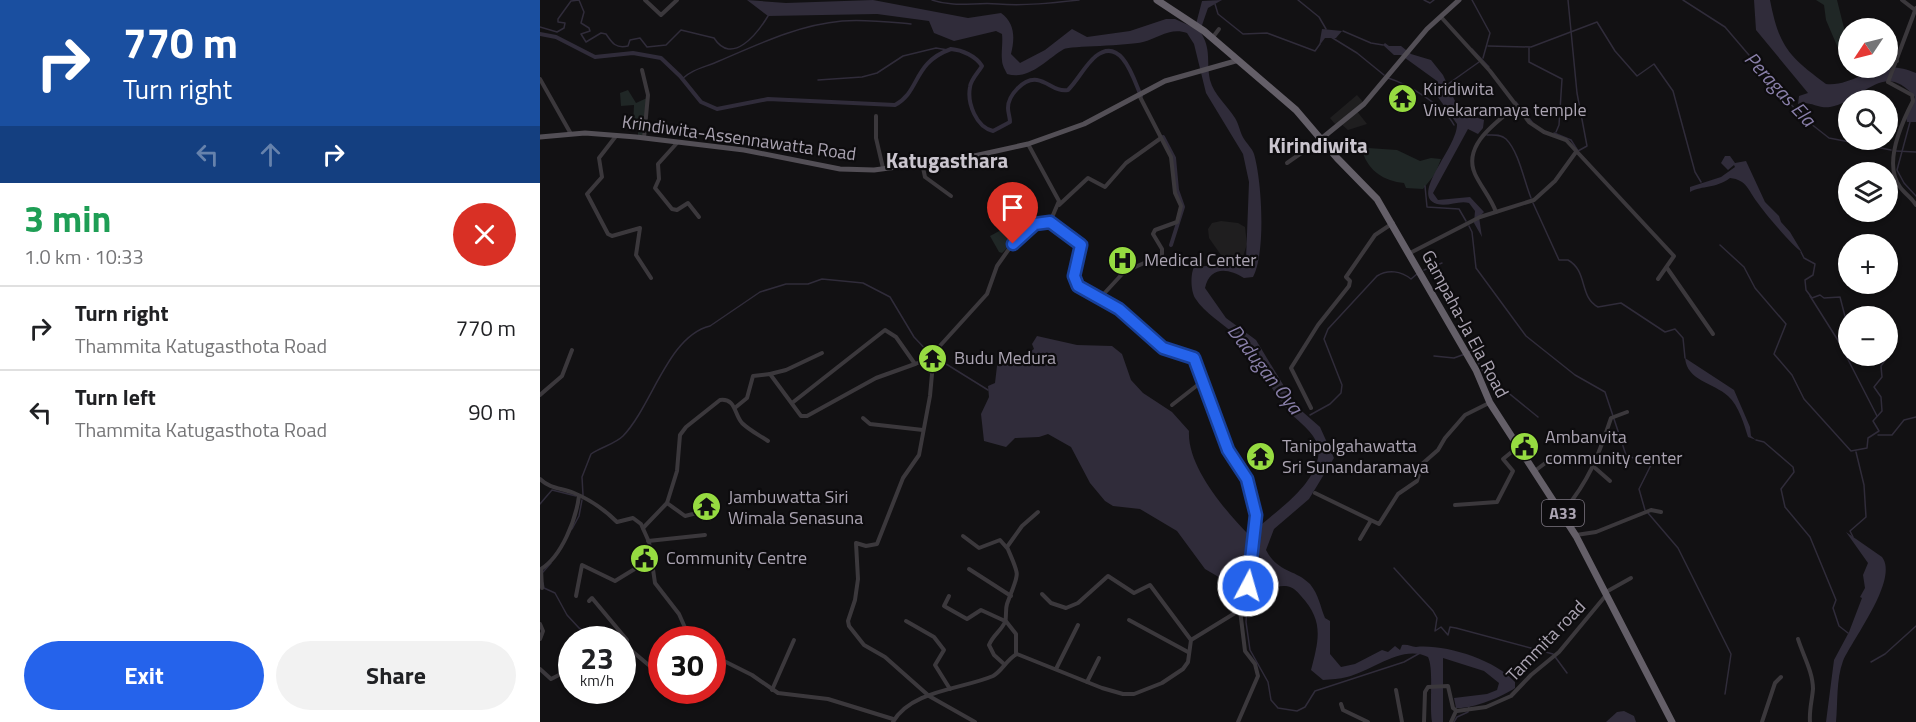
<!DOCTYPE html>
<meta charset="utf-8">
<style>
body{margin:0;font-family:"Titillium Web",sans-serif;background:#f2f2f2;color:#202124;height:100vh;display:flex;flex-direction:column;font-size:22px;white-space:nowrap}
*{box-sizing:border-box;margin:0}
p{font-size:20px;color:#757577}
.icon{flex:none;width:33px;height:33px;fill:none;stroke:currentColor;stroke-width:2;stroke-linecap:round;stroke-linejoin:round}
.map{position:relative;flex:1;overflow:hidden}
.panel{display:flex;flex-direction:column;background:#fff;width:540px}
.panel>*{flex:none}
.banner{background:#1a4fa0;color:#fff;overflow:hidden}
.needle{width:39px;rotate:235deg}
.controls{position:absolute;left:1298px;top:18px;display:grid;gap:12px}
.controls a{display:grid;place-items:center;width:60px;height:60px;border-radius:50%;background:#fff;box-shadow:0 2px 4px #0004;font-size:30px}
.speed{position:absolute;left:18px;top:626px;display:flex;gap:12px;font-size:30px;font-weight:700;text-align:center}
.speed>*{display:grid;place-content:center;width:78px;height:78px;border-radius:50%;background:#fff;box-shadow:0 2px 4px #0004;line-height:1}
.speed small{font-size:15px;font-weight:400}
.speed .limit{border:9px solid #d22;background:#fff;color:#111}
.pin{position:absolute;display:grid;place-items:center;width:51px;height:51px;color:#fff;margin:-62px -26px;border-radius:50% 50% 50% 0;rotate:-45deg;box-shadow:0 0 6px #0007}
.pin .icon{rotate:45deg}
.me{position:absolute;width:66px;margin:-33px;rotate:6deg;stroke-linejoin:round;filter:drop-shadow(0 0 4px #0008)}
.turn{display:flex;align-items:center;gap:21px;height:126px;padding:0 24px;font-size:27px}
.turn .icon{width:78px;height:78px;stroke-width:2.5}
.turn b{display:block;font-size:42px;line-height:51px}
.lanes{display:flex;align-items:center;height:57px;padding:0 24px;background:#0003;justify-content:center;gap:30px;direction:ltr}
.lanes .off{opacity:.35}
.round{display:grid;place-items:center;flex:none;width:63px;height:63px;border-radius:32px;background:#f2f2f2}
.head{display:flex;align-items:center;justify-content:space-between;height:102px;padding:0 24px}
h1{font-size:36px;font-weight:700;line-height:45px;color:#1e9e55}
.action{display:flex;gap:12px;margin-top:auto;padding:12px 24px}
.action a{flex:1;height:69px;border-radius:36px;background:#2563eb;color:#fff;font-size:24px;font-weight:700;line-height:69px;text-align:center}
.action a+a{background:#f2f2f2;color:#202124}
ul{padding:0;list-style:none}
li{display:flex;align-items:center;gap:18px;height:84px;padding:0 24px;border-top:2px solid #e0e0e0}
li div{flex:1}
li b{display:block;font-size:22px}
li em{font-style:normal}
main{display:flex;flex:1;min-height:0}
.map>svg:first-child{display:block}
</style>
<main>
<section class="panel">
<div class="banner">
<div class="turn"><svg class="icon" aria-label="right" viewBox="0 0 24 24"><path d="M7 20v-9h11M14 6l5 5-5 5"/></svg><div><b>770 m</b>Turn right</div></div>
<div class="lanes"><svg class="icon off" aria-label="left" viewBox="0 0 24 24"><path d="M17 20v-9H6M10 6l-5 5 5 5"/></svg><svg class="icon off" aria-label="ahead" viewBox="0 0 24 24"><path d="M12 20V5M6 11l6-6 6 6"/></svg><svg class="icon" aria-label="right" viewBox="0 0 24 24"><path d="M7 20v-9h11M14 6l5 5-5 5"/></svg></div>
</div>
<div class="head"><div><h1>3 min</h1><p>1.0 km · 10:33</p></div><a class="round" style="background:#d93025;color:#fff"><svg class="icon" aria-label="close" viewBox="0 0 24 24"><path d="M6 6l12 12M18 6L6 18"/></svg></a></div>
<ul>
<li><svg class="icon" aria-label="right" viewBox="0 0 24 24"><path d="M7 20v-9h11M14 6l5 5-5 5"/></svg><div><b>Turn right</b><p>Thammita Katugasthota Road</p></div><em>770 m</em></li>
<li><svg class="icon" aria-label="left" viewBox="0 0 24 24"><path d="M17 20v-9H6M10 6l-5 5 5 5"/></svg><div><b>Turn left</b><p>Thammita Katugasthota Road</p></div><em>90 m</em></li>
</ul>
<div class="action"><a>Exit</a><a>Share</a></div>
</section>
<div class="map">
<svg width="1376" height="722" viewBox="0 0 1376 722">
<rect width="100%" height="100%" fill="#121113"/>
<g fill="#1f1e1f">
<polygon points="817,95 823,102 816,110 827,124 808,130 800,123 795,124 790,118"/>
<polygon points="681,221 698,223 705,227 707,244 702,260 697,261 681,255 669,238 668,229 672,223"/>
</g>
<g fill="#202726">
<polygon points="1276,0 1297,0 1308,44 1308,68 1325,68 1315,72 1307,69 1286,20 1284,5"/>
<polygon points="88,90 96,103 107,98 104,138 98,137 98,128 93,127 94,105 81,106 80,93"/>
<path d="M828,148L857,150L880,161L891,158L901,159L895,174L883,189L866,188L864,183C844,181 829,171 823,153Z"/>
<polygon points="480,220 489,226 462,253 459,252 450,236"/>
</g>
<g fill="#302c3a">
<path d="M207,0L246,3L333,0L428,18L461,13C475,23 475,38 471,54L480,63L505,50L532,29L547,37L590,31L626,19H635L655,28L662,1L682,0L668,8L660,31C672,50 666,60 670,80C674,95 687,105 695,118C699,124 700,133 704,139C707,144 712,148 714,154C722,181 726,253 713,277L704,278C688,268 670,266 665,288L686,318L716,340L756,406L780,427L794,458L769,499L734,529L726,550C738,573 755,569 770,584C779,595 780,606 785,618L790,621V654L801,667L815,664L842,650L848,652L855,646L860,650L862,645C868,644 871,647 876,647C904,644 954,659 975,682V688C962,697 932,709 916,708L914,698L947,694L957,690L959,683L944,671L903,658V722H892C889,704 894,669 888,657C862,644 832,671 807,677C800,679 791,679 783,680L771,670C779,639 784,621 761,596C757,591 753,587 746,586C735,585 726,592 715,590L717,583H731L736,580L732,579L734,574H727C718,560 714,540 722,524C742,507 772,486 778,458C779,452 779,446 776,441C769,427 754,419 745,407C727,384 716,357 695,335C683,323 665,314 655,298C651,291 650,275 654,267L702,263L706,260L709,182L703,154L666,93L654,44L647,33C631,27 618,38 603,42C588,46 530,46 524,49C507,59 489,81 467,74C466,71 462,66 462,60C461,52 463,43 462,34L456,31L414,41L394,33L389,21L337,14L228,16Z"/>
<path d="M1214,0H1230C1239,46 1248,56 1286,84C1318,87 1335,55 1376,73V122H1367L1366,117L1375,97C1343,59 1324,101 1290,107C1279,109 1268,100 1258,104L1259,96L1268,93L1216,30Z"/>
<polygon points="782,29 802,31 796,38 785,38 779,46"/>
<path d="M845,43L849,46H861L871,54L891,60L903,75L920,112L944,120L943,128L938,134L928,129L893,193L898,200L930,197L944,212L939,217L942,237L934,223L935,211L929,203C919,200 908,207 897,204C869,195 918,147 917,124L895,93L899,87L897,81L861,55H854L843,45Z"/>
<path d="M1185,156H1190L1195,163L1206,161L1225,202L1239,216L1241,222L1250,232L1262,252C1254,248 1223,211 1217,202C1208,190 1207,180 1190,178C1175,189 1163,185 1150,192V187L1181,177L1195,167L1194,165L1188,170L1181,163Z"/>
<path d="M497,336L537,345L572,346L582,354L591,380L603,393L632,412L649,431C647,466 684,509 707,533L705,580L700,596L682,579L665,569L637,531L600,509L573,506L565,501L550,483L531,447L508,434L499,437L475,438L466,447L444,441L441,414L449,397L448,386L455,383L457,366L463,357H483L494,349L492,344Z"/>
<path d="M1145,358L1194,390L1210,427L1211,436L1216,440L1208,437C1204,424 1199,406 1188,396C1174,383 1147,381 1145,358Z"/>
<path d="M1306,532L1342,557C1359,579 1314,637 1303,661C1296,680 1298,702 1296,722H1286L1294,660L1309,632L1322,598L1320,597L1325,588L1323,575L1328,563Z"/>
<polygon points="1084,711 1094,716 1096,722 1066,722 1077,712"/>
</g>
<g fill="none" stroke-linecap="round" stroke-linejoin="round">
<g stroke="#302c3a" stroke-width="1.5">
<path d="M392,0C415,8 435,2 458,4C485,6 512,3 539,0"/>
<polyline points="758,0 779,17 786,29"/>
<polyline points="884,0 890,3 894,0"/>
<polyline points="932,0 950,33 943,58"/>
<polyline points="1143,0 1185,27 1261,116 1289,138 1351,150"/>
<polyline points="675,4 678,14 703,34 727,33 775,51 780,44"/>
<path d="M0,27L17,32L24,28L25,23L18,22V19L31,1L39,0L44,12L41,23L49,28L50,31L41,34L46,42L61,33L66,34C72,43 76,49 88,46L90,40L100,38L107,47L126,45L141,30L174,38C192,66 217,34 228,16"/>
<polyline points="803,31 831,43 843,45"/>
<polyline points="791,37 817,53 844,75"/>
<polyline points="948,46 991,47 1057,22 1075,51 1097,76 1114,64 1133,91 1155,172 1161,182"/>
<polyline points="989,48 989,62 1022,79 1019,125 1016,132"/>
<polyline points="932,49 949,67"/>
<path d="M848,78C868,84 904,106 914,125"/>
<path d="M142,79C152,69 166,67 179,61C219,44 258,25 302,21C325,19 349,22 371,24"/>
<polyline points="278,80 322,77 337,73 363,56 396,48 408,50"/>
<polyline points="908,84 939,62"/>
<polyline points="976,102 992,122"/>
<polyline points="1370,122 1357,170 1364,183 1376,196"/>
<polyline points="1014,133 1031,140 1038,151 1047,146 1037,93 1028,0"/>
<path d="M947,135C953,135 961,134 966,139C979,152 984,181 991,198"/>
<polyline points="1356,151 1376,152"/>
<polyline points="885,186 887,207 919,209 926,221"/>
<path d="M993,203L1019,260H1028C1048,271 1039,297 1058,307L1081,303L1125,332L1135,329L1143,338L1145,358"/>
<polyline points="929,226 932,232 936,268 986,336 1035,375 1065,392 1086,455 1111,465 1099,489 1105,510"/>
<polyline points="1180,245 1204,267 1215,288 1246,324 1234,354 1252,375 1264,399 1311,451 1327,448 1328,438 1339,431 1333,421 1342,411 1341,397 1334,387 1342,377 1341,366 1346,359 1345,356"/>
<polyline points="1261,252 1264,258 1275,264 1273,275 1265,280 1266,290 1272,298 1280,295 1284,298 1300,297 1308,328"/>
<polyline points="884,270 902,263"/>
<polyline points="1270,296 1299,342 1337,416"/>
<polyline points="929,352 932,351 944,373 998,417"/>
<polyline points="894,356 914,358 925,354"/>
<path d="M770,415L790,404L801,393L802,385L784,339L788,329L837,276C848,269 861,271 871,279L877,274"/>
<polyline points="1338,435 1352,435 1364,420 1376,417"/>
<polyline points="1216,440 1224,442 1253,467 1254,472 1241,489 1245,507 1270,537 1296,600 1293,608 1299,626 1308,633"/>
<path d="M43,495L42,477L51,454C61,447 75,444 83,436C112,406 128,336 170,326L220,292L246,284H268L282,279L323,283L350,297L374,337L390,354L448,390"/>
<polyline points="0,504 12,490 36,496"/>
<polyline points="1108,513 1138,548 1191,654 1185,694"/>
<polyline points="32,529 39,516 42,500"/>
<polyline points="1313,537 1310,531 1326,517 1324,485 1316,452"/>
<polyline points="854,568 893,611 897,618 895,631 901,627 908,635 910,627 916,628 1013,654 1027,673"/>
<polyline points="3,572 11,563"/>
<polyline points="3,583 4,588 15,593 27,615 39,628 56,639"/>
<polyline points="725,590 711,598 707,606 706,622 710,650 728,682 731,700 738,708 757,711 765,707 775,691 864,662 880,653"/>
<polyline points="1331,662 1345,654 1376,626"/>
<polyline points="914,722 917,717 928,712 929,705"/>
</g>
<g stroke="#302c3a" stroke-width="4">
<path d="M0,34L16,37L55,57L93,53L121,58L140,76L161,102L177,109L228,99L355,105C381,91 372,63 411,49C422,50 436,56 442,66C438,73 431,79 430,87C427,103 436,127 453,131L470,122C470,117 468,113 468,108C468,95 484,78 497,80C509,82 515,92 528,90C538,80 545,65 556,56C582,36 594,80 601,96"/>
<polyline points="623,137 634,158 637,190 643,207 631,245"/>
</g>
<g stroke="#3b383c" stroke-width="4">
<polyline points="105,0 121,15 137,0"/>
<polyline points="1362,0 1375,10"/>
<path d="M1376,8L1348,82L1372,95L1373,101C1361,124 1343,164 1360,187C1365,194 1372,198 1376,205"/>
<polyline points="901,17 950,71 989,122 1004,132 1026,140 1134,256 1118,279"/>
<polyline points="673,37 679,29"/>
<polyline points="1347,60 1357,61"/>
<polyline points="102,70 108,95 104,138"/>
<polyline points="0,79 31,134"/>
<polyline points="336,116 336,138 343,168"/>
<polyline points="76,136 59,158 62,177 47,194 68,234 72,236 100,228 96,255 111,278"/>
<polyline points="137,143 118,164 119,179 115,188 132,209 137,210 148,203 159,217"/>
<polyline points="488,144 519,201 510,222"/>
<polyline points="382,163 385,177 411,196"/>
<polyline points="747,163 780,140"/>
<polyline points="519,205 548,178 565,187 586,163 621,138"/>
<path d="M956,212C951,198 941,187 935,174C922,145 957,122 976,106"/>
<polyline points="510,222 541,245 534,276 538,286 579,308 623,348 646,353 654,358 688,450 707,479 716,515 709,586 700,610 705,651 715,664 718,676 698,722"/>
<polyline points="870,253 940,217 994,200 1015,181 1036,152"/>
<polyline points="1127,268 1173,334"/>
<polyline points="560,298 584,272 622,255 622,249 613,234 615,230 637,222 641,206 635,193 631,157 599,95"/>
<polyline points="388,359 392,374 390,396 379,455 363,478 337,544 326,546 316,543 318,579 315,600 308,621 309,626 324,645 345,657 389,696 435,722"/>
<polyline points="230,374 246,370 282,353"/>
<polyline points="0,395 22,376 32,350"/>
<polyline points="252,403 345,330 356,337 375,364 388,359 447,294 457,266 469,249 495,224 510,222"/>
<polyline points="632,405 664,380"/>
<polyline points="196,407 207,398 213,376 230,374 261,416 267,416 336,378 375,364"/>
<polyline points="771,408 751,368 778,325 809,286 810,281 806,277 835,235 853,223"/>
<polyline points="323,418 330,424 383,430"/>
<polyline points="1054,467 1070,481"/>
<polyline points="996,470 1012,458"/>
<path d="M0,479C10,489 22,488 34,493C51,500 64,509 77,522L93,518L101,524L109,542L115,583L139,614L150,639"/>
<polyline points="775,493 839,524 858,494 877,481 882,464 898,450 905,438 925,415 949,403"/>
<polyline points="127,503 145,516 165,511 169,514"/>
<polyline points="915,505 957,502 973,471 963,459 979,446"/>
<path d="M1022,513C1049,481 1058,457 1071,418L1087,412"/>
<path d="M103,528L127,503L137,471L140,435L146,427L180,400C196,398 194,414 202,423C209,430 219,435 228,441"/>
<polyline points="1036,535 1056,532 1111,510 1121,512"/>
<polyline points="423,536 439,548 460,540 467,548"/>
<polyline points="820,539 830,522"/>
<polyline points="108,541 165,535"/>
<polyline points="429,569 471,596"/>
<path d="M2,588L1,569C22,556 36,519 39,496"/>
<polyline points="1066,592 1091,578"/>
<polyline points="502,594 511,603 526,608 538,603 568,576 594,593 610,585 651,640"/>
<polyline points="36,596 42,565 75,581 111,559"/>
<polyline points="409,596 404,606 427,619 441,610 465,621"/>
<polyline points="49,601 52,598 87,640 86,646 82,648"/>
<polyline points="465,620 476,634 476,654"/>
<polyline points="589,620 648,652"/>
<polyline points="366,621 394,637 404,650 395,665 410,689"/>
<polyline points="0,624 3,631 0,639"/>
<path d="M1258,639C1263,655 1273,672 1273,689C1272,701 1269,710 1270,722"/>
<polyline points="86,646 111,667 122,661"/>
<polyline points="172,655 212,675 238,693 288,699 353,719"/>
<path d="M464,664L454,655L449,645C453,635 461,631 465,622C467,616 465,610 467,604C479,570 481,580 467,547L482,526L498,512"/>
<polyline points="0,669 11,679 23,673 32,676"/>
<polyline points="516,669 538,625"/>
<polyline points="547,682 559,658"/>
<polyline points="232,690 254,640"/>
<polyline points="856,690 862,722"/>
<polyline points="801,704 803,710 828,722"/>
<path d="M353,722C371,690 423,689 453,676C462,671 467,659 477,654L562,688L583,694H594L622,683L643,669L648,662L651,640L700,610"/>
<polyline points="884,722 885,692 888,687 908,686 913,708 917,711 946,707 971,696 991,675 1019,652 1067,594"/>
<polyline points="911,722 916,711"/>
<polyline points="1222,722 1235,683 1241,677"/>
</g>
<g stroke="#534f56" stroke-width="5">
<polyline points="0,137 45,133 96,137 204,150 300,169 334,170 425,158 488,144 544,124 625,81 699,60"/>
<polyline points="781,139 824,104 887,29 919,0"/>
</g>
<polyline stroke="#645f68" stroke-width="7" points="617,0 664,31 756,110 797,158 837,199 936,370 950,403 1036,536 1132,722"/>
</g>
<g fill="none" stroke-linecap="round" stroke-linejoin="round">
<defs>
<polyline id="route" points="473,244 495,224 510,222 541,245 534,276 538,286 579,309 623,348 654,358 688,450 707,479 716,515 708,586"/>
</defs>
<use href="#route" stroke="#184099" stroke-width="15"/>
<use href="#route" stroke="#2563eb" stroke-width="10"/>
</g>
<defs>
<symbol id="temple-disc" viewBox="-11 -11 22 22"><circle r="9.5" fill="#96db41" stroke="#0d0c0e"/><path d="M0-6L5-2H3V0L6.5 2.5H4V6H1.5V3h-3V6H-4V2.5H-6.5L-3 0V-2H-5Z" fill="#111"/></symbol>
<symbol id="hospital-disc" viewBox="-11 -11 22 22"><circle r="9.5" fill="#96db41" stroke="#0d0c0e"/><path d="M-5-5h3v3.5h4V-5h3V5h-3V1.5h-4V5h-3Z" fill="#111"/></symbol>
<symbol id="civic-disc" viewBox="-11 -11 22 22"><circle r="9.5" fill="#96db41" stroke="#0d0c0e"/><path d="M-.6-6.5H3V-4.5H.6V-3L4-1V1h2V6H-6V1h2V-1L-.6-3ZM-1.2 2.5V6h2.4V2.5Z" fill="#111"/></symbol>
</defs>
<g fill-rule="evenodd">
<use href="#temple-disc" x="846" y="82" width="33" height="33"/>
<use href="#hospital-disc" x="566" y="244" width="33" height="33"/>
<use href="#temple-disc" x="376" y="342" width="33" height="33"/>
<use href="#civic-disc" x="968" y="430" width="33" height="33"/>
<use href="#temple-disc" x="704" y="440" width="33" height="33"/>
<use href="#temple-disc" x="150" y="490" width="33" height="33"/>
<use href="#civic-disc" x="88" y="542" width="33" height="33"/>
</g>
<g text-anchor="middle" stroke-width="4.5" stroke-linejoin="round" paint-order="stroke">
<rect fill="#0d0c0e" stroke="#7c7681" stroke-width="1.5" x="1002" y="500" width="42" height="26" rx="4.5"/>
<g font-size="16" font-weight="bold" fill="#aba4b2">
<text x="1023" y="519">A33</text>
</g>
<g font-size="18" fill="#aba4b2" stroke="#0d0c0e" text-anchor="start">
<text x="883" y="95">Kiridiwita<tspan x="883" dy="21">Vivekaramaya temple</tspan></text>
<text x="604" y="266">Medical Center</text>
<text x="414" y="364">Budu Medura</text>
<text x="1005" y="443">Ambanvita<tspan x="1005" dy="21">community center</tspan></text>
<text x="742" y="452">Tanipolgahawatta<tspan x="742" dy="21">Sri Sunandaramaya</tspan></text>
<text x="188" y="503">Jambuwatta Siri<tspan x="188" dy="21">Wimala Senasuna</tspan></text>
<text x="126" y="564">Community Centre</text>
</g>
<g font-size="18" fill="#aba4b2" stroke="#0d0c0e">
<text transform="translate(199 138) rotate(8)" y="6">Krindiwita-Assennawatta Road</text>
<text transform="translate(925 324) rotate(62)" y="6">Gampaha-Ja Ela Road</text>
<text transform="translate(1006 641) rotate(-46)" y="6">Tammita road</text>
</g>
<g font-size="20" font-style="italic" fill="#897fa9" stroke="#0d0c0e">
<text transform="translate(1240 89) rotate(47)" y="7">Peragas Ela</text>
<text transform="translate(725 369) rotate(52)" y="7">Dadugan Oya</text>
</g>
<g font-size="21" font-weight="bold" fill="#cac5ce" stroke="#0d0c0e">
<text x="778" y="153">Kirindiwita</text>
<text x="407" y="168">Katugasthara</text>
</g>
</g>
</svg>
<div class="controls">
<a><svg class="needle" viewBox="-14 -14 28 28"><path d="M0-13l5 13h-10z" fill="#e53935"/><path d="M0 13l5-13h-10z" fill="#757577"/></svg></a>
<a><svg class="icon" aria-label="search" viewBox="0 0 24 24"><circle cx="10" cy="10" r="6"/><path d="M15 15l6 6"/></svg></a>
<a><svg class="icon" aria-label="layers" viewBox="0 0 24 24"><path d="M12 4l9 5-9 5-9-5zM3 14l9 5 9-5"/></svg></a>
<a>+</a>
<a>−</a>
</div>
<div class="speed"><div>23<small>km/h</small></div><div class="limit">30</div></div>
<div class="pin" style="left:473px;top:244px;background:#d93025"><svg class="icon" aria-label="arrive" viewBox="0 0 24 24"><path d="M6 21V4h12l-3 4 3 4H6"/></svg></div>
<svg class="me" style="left:708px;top:586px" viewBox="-20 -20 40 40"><circle r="17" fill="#2563eb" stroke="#fff" stroke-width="3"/><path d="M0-11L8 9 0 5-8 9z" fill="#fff"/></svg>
</div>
</main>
